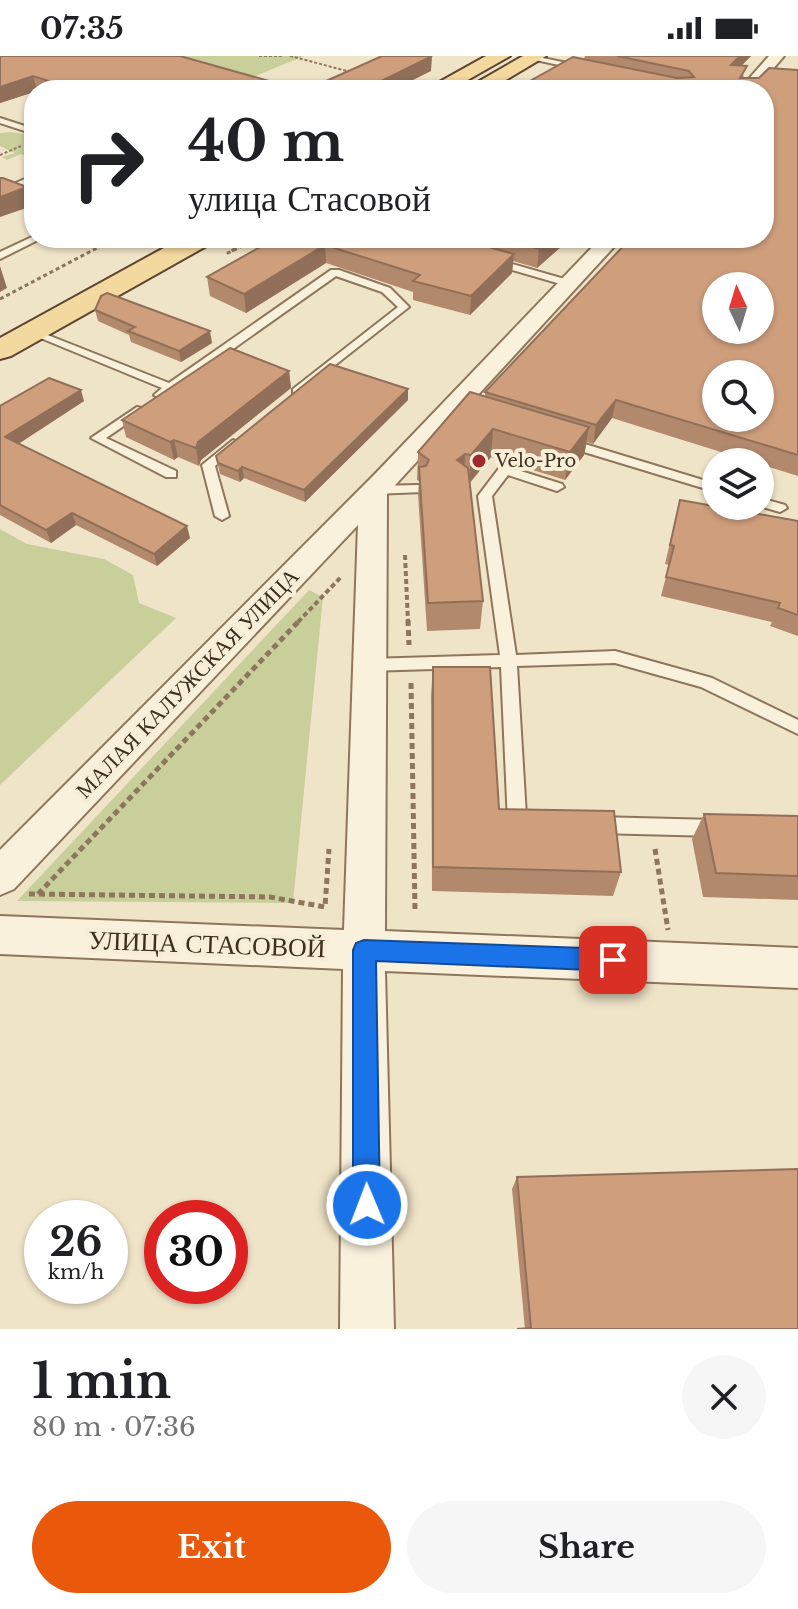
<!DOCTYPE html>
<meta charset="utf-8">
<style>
body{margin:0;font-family:"Libre Baskerville",serif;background:#f6f6f6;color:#202124;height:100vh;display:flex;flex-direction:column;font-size:30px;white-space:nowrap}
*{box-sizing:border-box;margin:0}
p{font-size:26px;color:#757577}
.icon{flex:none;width:44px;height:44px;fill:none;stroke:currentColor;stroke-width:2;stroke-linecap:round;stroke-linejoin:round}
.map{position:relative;height:1273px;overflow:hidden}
.drawer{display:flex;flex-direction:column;background:#fff;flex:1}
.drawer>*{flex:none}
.hud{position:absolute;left:24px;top:24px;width:750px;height:168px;border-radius:32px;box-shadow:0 2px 6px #0004;background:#fff;color:#202124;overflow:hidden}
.needle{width:52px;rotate:356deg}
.controls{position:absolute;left:702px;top:216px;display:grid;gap:16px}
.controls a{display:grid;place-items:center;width:72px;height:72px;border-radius:50%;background:#fff;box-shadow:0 2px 6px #0004;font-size:40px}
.speed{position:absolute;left:24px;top:1144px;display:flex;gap:16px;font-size:40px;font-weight:700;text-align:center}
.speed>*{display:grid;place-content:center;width:104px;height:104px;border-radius:50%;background:#fff;box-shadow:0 2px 6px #0004;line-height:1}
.speed small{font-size:20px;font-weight:400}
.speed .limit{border:12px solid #d22;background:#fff;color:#111}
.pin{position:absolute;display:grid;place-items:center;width:68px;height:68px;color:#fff;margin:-34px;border-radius:16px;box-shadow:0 4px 12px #0006}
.me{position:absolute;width:88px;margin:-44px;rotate:359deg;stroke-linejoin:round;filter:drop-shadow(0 0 6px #0008)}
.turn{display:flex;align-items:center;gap:28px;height:168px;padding:0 32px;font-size:36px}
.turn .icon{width:104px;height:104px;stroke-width:2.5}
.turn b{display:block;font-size:56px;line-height:68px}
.round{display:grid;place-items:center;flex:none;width:84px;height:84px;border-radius:42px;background:#f6f6f6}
.summary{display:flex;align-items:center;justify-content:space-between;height:136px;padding:0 32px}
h1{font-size:48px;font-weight:700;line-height:60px}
.primary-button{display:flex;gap:16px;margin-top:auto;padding:16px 32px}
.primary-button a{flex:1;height:92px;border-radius:48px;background:#ea580c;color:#fff;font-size:32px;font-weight:700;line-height:92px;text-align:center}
.primary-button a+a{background:#f6f6f6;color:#202124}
.status{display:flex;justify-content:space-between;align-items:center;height:56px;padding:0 40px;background:#fff;direction:ltr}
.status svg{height:22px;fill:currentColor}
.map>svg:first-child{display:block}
</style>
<div class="status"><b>07:35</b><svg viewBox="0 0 49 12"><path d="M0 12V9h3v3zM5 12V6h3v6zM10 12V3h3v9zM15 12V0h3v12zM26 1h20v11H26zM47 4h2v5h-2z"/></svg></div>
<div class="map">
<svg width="798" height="1273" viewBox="0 0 798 1273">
<rect width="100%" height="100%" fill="#f0e4c8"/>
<g fill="#c9cf9b">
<polygon points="169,0 304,0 246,24"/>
<polygon points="11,76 34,80 34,103 21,98 7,104 2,101 15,97 0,90 0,77"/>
<polygon points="0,473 27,488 104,503 133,519 139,547 176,562 0,729"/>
<polygon points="309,534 323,541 293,847 17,845"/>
</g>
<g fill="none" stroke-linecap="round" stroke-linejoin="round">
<defs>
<g id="lane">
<polygon points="533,0 582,10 586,12 582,14 531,3"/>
<polygon points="0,62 34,73 34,78 0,67"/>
<polygon points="34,119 34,125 0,140 0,134"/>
<polygon points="34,180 34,182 42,182 0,203 0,196"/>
<polygon points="491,202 575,226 576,228 571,231 488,207 486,205"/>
<polygon points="331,214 339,214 390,232 409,251 297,339 293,337 293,333 398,251 382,236 336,220 175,334 160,343 154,339 162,332 26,276 35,274 169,327"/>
<polygon points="137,351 141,352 141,358 106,382 176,415 176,421 166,421 91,382"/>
<polygon points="565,382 716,428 716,436 561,389 559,386"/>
<polygon points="233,384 239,388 237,391 215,410 229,460 222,464 215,460 202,409"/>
<polygon points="505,410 562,428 564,431 557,435 508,419 492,440 516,599 615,595 712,622 798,664 798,678 701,631 615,607 517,610 526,760 530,762 533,767 530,772 524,775 511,772 508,767 501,611 368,615 360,609 368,603 500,599 478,440 500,411"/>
<polygon points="418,429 425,433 423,436 373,438 366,434 373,430"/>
<polygon points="760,442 785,449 787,452 780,456 759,450"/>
<polygon points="596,761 716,764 722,767 725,772 722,777 716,780 596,777 590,774 587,769 590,764"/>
</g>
<g id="street">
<polygon points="769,0 784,0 755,34 739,34"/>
<polygon points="601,182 622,182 387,438 385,875 798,892 798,932 385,915 394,1273 340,1273 343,913 0,898 0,860 344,874 358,469 14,833 0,839 0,794 375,418"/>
</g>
<g id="primary">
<polygon points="486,0 510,0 450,34 425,34"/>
<polygon points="523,0 546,0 489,34 471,34 469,31"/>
<polygon points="182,182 214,182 210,188 11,300 0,303 0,282"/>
</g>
</defs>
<use href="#lane" stroke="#8d765c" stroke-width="4"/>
<use href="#street" stroke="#8d765c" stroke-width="4"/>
<use href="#primary" stroke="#5b4430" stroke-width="4"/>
<g stroke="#8d765c" stroke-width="2" stroke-dasharray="3 2" stroke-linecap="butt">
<polyline points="259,0 283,0"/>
<polyline points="290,0 351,16"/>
<polyline points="0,99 21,90"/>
</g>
<g stroke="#8d765c" stroke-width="3" stroke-dasharray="4 3" stroke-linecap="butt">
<polyline points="253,182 228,197 259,182"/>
<polyline points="0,243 116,182"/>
</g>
<g stroke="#8d765c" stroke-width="4" stroke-dasharray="5 3" stroke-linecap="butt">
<polyline points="405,499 408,566"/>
<polyline points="298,566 341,521"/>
</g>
<g stroke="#8d765c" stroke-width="5" stroke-dasharray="6 4" stroke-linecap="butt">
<polyline points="408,564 409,589"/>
<polyline points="411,627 415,854"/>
<polyline points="655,793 668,874"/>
<polyline points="29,838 270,841 325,851 329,793"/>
<polyline points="38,838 300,564"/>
</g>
<use href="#lane" fill="#faf1dc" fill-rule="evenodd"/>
<use href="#street" fill="#faf1dc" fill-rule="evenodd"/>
<use href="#primary" fill="#f3d9a0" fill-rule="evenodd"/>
</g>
<g fill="#b2896c">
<polygon points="0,0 301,34 34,34 34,36 0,47"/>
<polygon points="585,0 751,0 741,10 744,22 759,22 798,14 798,420 760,408 760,406 753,406 612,362 593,388 587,386 584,399 565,424 491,401 470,427 483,545 480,573 427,575 418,439 419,425 417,424 418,396 485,341 485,336 764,182 764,34 514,34 584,3"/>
<polygon points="276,182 571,182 537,212 513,205 512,217 470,259 413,244 413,236 326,207 246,257 210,240 207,221"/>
<polygon points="95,254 212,287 181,306 131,286 129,279 98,265"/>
<polygon points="289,315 291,332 201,404 199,410 178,401 174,404 126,381 122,364"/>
<polygon points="408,344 305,446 244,422 240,426 220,418 216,400"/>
<polygon points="84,345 18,388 190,482 157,510 76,469 51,487 0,459 0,350"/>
<polygon points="680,444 798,465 798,580 770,570 772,566 661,540 669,509 665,508"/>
<polygon points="433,611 499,753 621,816 613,840 432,835 431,639"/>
<polygon points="704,758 798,760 798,844 703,841 692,783"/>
<polygon points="517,1121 798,1273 525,1273 512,1133"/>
</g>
<g fill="#916f58">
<polygon points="432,0 431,15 393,34 363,34"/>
<polygon points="740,0 751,0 728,23 731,9"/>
<polygon points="33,20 37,34 34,34 34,36 0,47 0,31"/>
<polygon points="27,131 32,150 0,161 0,141"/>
<polygon points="552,182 571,182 537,212 539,193"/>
<polygon points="325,189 326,207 246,257 244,238"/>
<polygon points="514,198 512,217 470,259 471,240"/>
<polygon points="0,210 7,232 0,236"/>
<polygon points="210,275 212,287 181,306 179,295"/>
<polygon points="289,315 291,332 201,404 199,410 196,392 198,386"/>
<polygon points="408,333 408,344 305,446 304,434"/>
<polygon points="81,334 84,345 9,394 5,381"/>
<polygon points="616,344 612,362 593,388 596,369"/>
<polygon points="589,371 584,399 565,424 570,396"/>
<polygon points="493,373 491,401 469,427 471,399"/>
<polygon points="174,384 178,401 174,404 170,386"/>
<polygon points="465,398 464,426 457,404"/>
<polygon points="242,411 244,422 240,426 238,415"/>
<polygon points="72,457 76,469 51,487 46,474"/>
<polygon points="187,470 190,482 157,510 154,498"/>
</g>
<g fill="#cf9f7d" stroke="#916f58" stroke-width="2" fill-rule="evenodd">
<polygon points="0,0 180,0 301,34 78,34 33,20 0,31"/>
<polygon points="382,0 432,0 363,34 306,34"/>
<path d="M617,0H740L731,9L747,10L740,22H759L769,12L798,14V399L616,344L596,369L485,336L631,182H764V34H514L573,1L677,22L694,21L689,15ZM716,230H760V274H716ZM716,318H760V362H716Z"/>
<polygon points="0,122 3,122 27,131 0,141"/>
<polygon points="276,182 456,182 514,198 471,240 413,225 420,219 325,189 244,238 207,221"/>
<polygon points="497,182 552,182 539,193"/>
<polygon points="107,237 210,275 179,295 128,275 135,271 95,254 101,240"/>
<polygon points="230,292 289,315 198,386 196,392 174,384 170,386 122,364"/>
<polygon points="330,308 408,333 304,434 242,411 238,415 218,407 216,400"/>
<polygon points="49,322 81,334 5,381 187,470 154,498 72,457 46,474 0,449 0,350"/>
<polygon points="470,336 589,371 570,396 493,373 471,399 465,398 457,404 468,412 483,545 428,547 419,411 426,410 429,404 418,396"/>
<polygon points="680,444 798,465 798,559 778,552 780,547 666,521 674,490 670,489"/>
<polygon points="433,611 490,611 499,753 614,755 621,816 433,811"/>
<polygon points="704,758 798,760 798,820 716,817"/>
<polygon points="798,1113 798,1273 517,1273 531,1272 517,1121"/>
</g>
<polygon fill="#1a73e8" stroke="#114b97" stroke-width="2" points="364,884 613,893 621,896 624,904 621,912 613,915 376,905 380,1149 376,1158 367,1162 357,1158 353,1149 353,894 356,887"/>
<circle fill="#9e2a2b" stroke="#f7eed8" stroke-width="3" cx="479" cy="405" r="8"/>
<g text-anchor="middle" stroke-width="8" stroke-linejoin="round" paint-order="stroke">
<g font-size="18" fill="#3d2e20" stroke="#f7eed8" text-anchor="start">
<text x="495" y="411">Velo-Pro</text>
</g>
<g font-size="22" fill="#3d2e20" stroke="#f7eed8">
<text transform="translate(187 627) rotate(-46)" y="8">МАЛАЯ КАЛУЖСКАЯ УЛИЦА</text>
</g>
<g font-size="26" fill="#3d2e20" stroke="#f7eed8">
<text transform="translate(207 888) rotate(2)" y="9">УЛИЦА СТАСОВОЙ</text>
</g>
</g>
</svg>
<div class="controls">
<a><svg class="needle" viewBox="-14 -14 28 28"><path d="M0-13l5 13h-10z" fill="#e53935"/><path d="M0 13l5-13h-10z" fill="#757577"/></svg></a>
<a><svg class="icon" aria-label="search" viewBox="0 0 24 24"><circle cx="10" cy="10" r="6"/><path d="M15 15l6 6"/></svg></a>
<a><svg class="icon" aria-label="layers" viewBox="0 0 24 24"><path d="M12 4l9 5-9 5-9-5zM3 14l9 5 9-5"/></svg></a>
</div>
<div class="speed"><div>26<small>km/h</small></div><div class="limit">30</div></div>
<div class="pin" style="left:613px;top:904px;background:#d93025"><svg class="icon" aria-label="arrive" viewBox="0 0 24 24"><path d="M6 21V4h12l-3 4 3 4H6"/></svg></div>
<svg class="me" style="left:367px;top:1149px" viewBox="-20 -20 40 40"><circle r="17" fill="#1a73e8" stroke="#fff" stroke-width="3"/><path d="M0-11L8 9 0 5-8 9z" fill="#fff"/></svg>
<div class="hud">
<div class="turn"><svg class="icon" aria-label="right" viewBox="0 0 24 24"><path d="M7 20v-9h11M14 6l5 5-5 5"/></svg><div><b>40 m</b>улица Стасовой</div></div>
</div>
</div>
<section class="drawer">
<div class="summary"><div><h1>1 min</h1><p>80 m · 07:36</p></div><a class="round"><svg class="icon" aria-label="close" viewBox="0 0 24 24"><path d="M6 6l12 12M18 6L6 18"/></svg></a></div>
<div class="primary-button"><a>Exit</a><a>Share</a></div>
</section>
